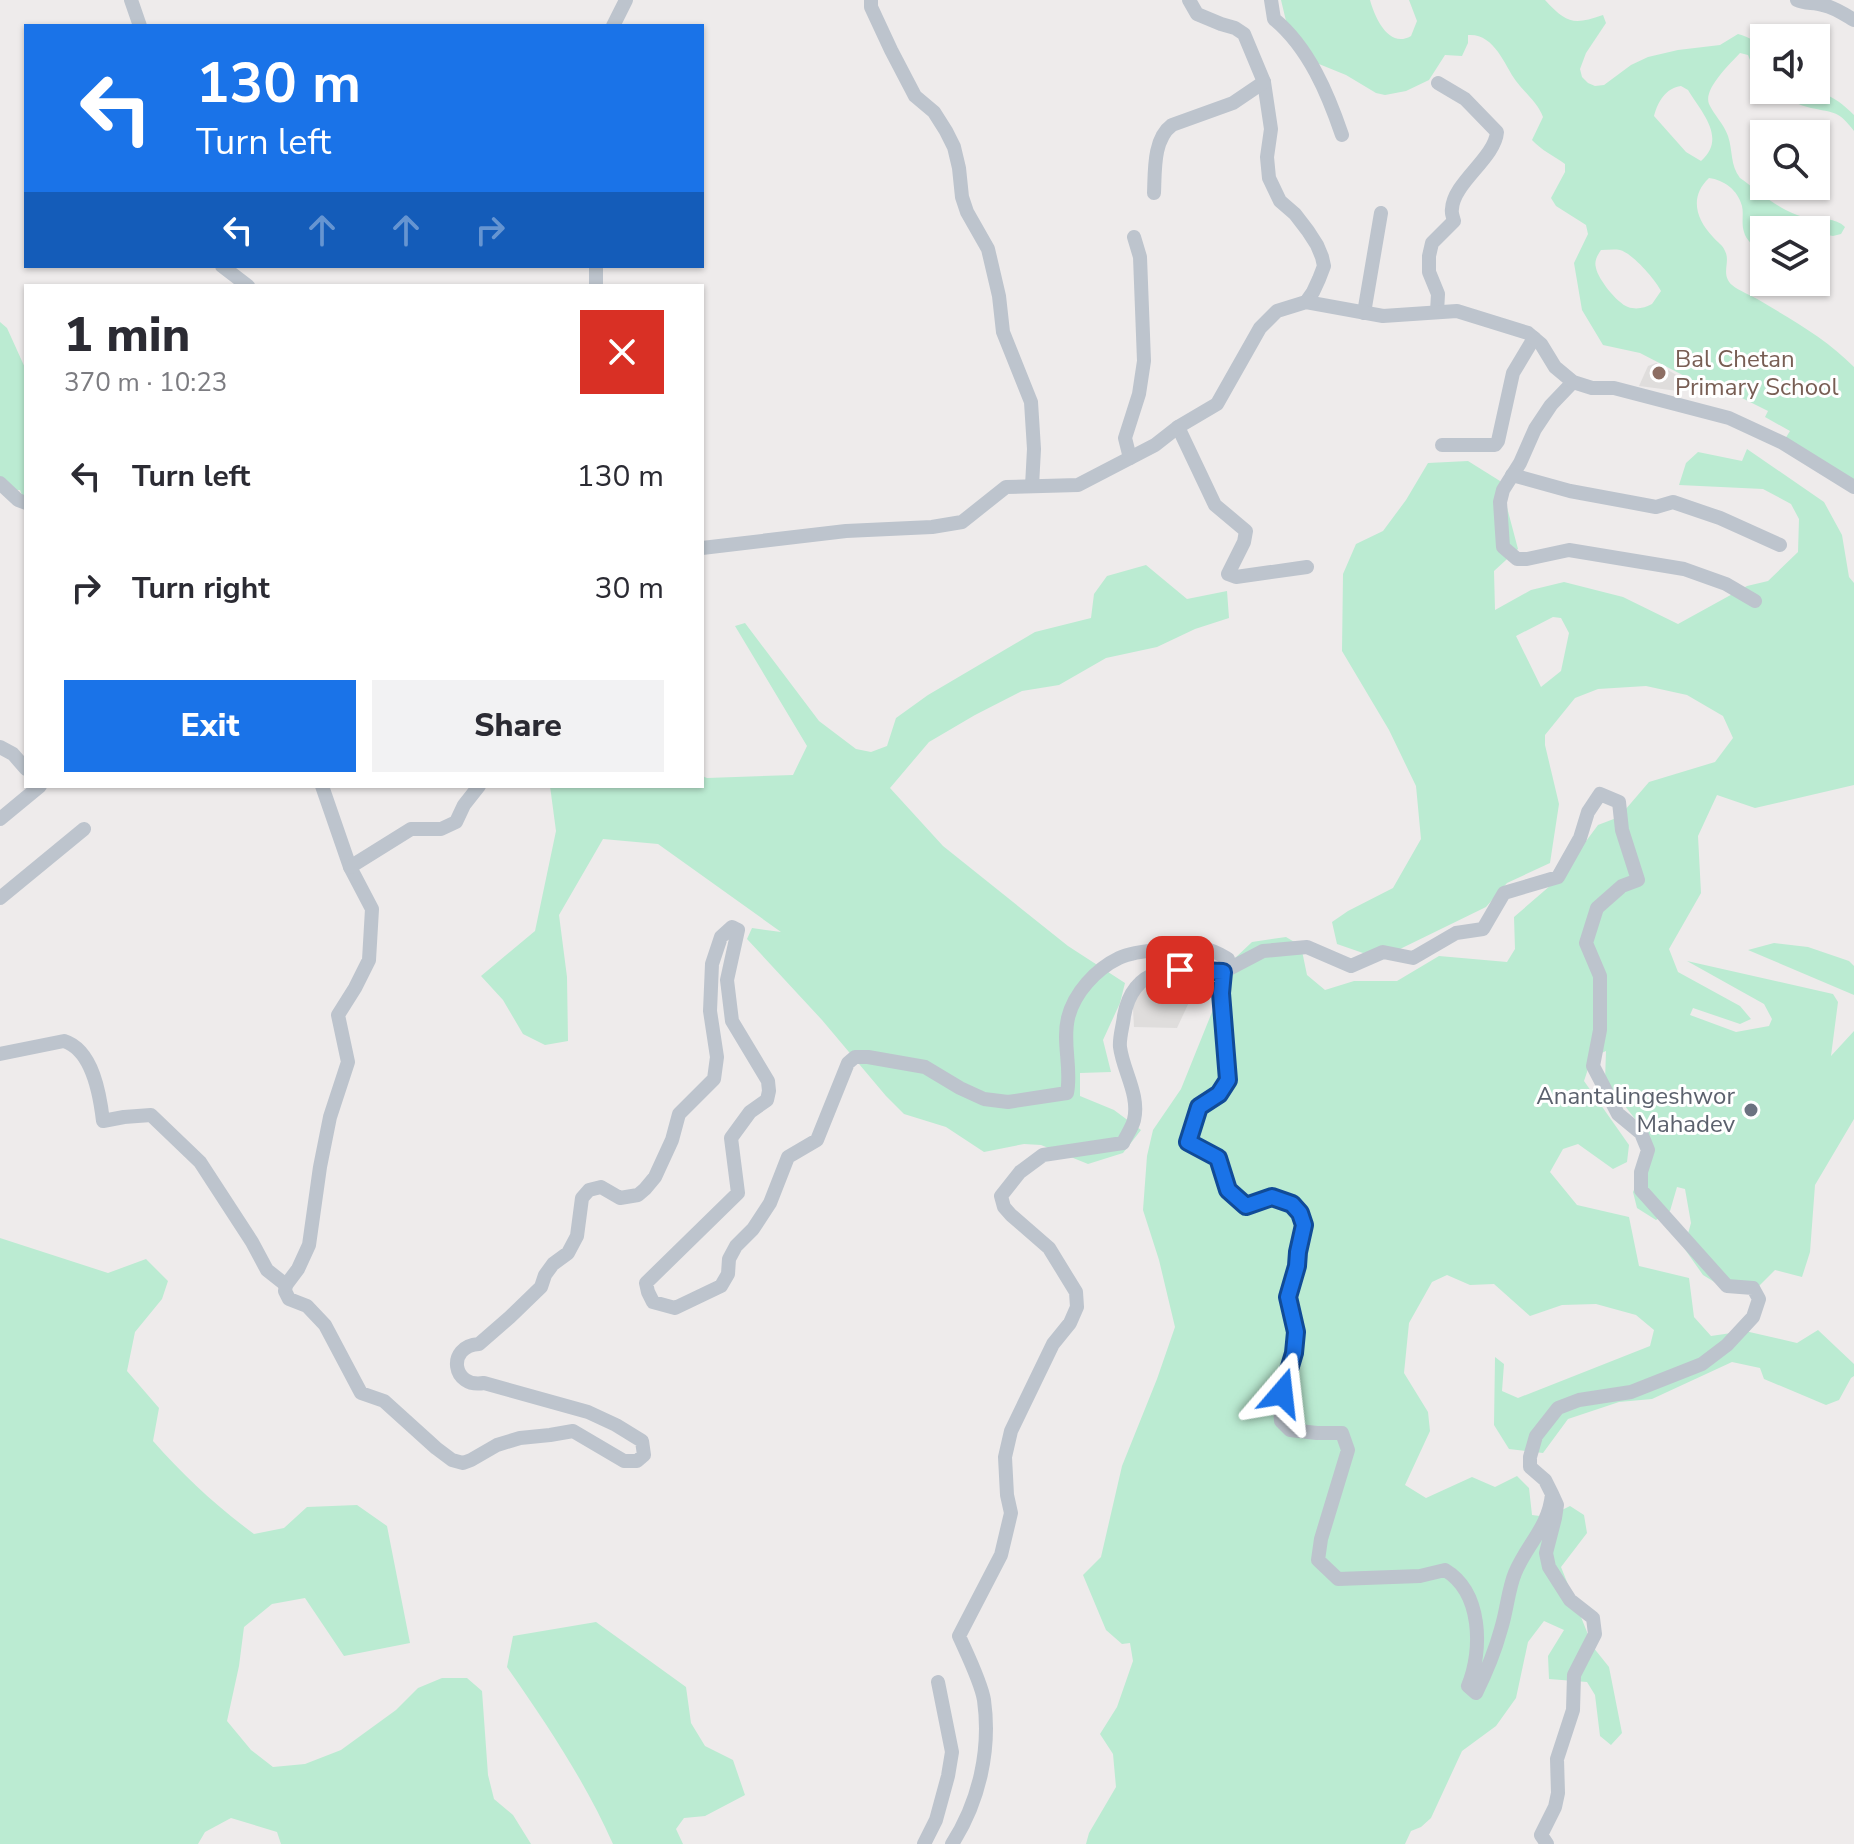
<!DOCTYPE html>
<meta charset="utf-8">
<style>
body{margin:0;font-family:"Nunito Sans",sans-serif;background:#f2f2f3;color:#2b2b33;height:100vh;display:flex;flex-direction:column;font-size:30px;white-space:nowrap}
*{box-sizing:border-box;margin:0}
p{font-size:26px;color:#7c7c81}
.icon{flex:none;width:44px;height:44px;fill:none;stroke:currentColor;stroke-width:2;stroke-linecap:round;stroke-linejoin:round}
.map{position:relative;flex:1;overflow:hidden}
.panel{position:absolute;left:24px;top:284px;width:680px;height:504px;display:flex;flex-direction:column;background:#fff;border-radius:0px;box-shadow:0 2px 6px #0004}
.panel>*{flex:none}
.guide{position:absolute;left:24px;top:24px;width:680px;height:244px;border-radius:0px;box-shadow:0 2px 6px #0004;background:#1a73e8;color:#fff;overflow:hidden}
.fabs{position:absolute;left:1750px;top:24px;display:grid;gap:16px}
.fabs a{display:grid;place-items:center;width:80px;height:80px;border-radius:0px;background:#fff;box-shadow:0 2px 6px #0004;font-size:40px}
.pin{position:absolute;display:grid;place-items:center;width:68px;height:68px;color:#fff;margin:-34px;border-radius:16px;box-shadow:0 4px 12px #0006}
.me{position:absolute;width:88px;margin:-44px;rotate:17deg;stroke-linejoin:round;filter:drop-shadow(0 0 6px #0008)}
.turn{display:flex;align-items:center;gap:28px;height:168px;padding:0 40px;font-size:36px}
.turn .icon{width:104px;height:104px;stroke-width:2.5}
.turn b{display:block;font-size:56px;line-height:68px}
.lanes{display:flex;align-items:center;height:76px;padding:0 40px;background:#0003;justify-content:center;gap:40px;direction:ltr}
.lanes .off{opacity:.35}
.round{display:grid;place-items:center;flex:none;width:84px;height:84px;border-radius:0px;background:#f2f2f3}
.summary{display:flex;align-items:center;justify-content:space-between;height:136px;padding:0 40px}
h1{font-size:48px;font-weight:800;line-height:60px}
.button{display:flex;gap:16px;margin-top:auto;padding:16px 40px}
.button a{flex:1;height:92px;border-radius:0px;background:#1a73e8;color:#fff;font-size:32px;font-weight:800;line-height:92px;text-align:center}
.button a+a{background:#f2f2f3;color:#2b2b33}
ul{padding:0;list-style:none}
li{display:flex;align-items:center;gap:24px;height:112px;padding:0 40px}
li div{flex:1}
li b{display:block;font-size:30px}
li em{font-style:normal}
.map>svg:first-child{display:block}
</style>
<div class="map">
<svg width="1854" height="1844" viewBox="0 0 1854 1844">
<rect width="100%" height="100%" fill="#eeebeb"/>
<g fill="#dfdddc">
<polygon points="1656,363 1685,380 1678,391 1639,386 1648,366"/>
<polygon points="1175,972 1190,1000 1177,1028 1134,1027 1132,991"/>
</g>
<g fill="#bbebd2" fill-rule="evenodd">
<path d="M1281,0H1370C1375,18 1389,49 1411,36L1417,21L1409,0H1545C1567,24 1574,25 1603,15L1606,23L1586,53L1580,69L1582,77L1588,83L1595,86L1604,85L1631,65L1648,57L1678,50L1720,45L1738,34C1767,42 1764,58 1764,83L1754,70L1748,55L1740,53C1730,64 1703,89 1709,104C1714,115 1724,124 1728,136C1733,151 1730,165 1740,178C1760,192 1783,214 1808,218C1822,220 1835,217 1845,227L1841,234L1833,236L1816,233V230H1764V252H1759C1754,246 1746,240 1744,232C1741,223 1744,214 1742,206C1738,190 1724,180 1709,178C1689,197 1696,219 1713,237C1717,242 1723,245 1725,251C1731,262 1720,274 1732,285C1739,291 1751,295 1759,300C1792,320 1827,339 1854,367V494L1780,447L1790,431L1765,417L1768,411L1736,395L1700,384L1640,353L1603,345L1582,310L1574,263L1588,234L1586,225L1556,206L1551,198L1565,172V164C1554,156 1541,150 1532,140L1543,117C1538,103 1525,93 1516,81C1504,64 1494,33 1468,35V43L1462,56L1445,55L1429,80L1406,91L1385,95L1376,93L1346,75L1314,62L1287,25ZM1681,86L1688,90C1702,113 1727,138 1701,161L1686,152L1654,116C1658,101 1666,88 1681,86ZM1601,250C1607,250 1614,249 1620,250C1632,253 1656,280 1661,291L1652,304C1645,308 1636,310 1628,307C1617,303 1598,279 1596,268C1594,261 1597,256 1601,250Z"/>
<path d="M1770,90C1809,90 1824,85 1854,115V131C1838,110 1834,113 1811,108C1796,104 1783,98 1770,90Z"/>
<polygon points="0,322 7,328 26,370 26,506 20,490 0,491"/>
<path d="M1747,449L1824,502L1842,535L1849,577L1854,583V785L1755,808L1717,795L1698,836L1701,893L1669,949L1678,972L1740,1006L1751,1019L1740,1024L1693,1008L1690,1015L1736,1032L1769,1026L1772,1019L1764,1004L1687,961L1833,994L1838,1002L1831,1056L1854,1031V1119L1815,1185L1810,1252L1802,1277L1775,1270L1758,1287L1724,1288L1703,1275L1684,1248L1691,1223L1685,1189L1677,1187L1670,1211L1656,1220L1637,1208L1633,1192L1650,1155L1636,1120L1605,1081L1606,1051L1592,1057L1584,1081L1629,1145L1627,1162L1613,1169L1578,1144L1563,1149L1550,1172L1577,1205L1629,1217L1639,1266L1689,1278L1694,1317L1711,1336L1745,1331L1797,1343L1818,1330L1854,1364V1376L1851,1378L1839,1400L1826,1405L1764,1379L1760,1368L1732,1362L1652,1399L1619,1402L1568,1419L1543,1453L1509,1449L1494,1425L1495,1357L1504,1364L1502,1391L1518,1398L1650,1346L1654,1330L1636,1315L1596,1304L1562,1305L1530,1316L1494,1284L1470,1285L1447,1275L1432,1282L1409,1323L1404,1373L1428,1412L1430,1431L1405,1485L1426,1498L1472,1477L1495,1487L1517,1476L1529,1488L1532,1515L1548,1517L1570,1506L1584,1515L1587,1533L1561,1567L1593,1647L1609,1667L1622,1733L1611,1745L1600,1736L1595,1695L1587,1682L1549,1679L1548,1656L1564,1630L1544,1621L1528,1642L1516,1698L1496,1726L1462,1751L1431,1818L1421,1827L1411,1831L1405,1844H1086L1089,1833L1116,1787L1113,1754L1100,1734L1117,1707L1133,1661L1130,1643L1122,1644L1106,1630L1083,1575L1101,1557L1122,1466L1157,1379L1175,1327L1159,1260L1143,1210L1147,1156L1153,1130L1181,1089L1233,960L1252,942L1286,937L1301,946L1307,975L1325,990L1354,981H1397L1439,956L1507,962L1515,949L1514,917L1558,879L1598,825L1619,817L1649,782L1715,762L1733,738L1723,716L1687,695L1646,686L1598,689L1575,698L1545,735V745L1559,804L1550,863L1507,883L1486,907L1400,949L1363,953L1337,944L1332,922L1348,911L1393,888L1421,839L1416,786L1389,730L1342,651L1343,574L1356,544L1383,531L1406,500L1428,463L1468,461L1500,481L1518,549L1494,571L1495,610L1531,590L1564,582L1623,597L1678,624L1747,586L1768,581L1798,552L1799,519L1791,504L1763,489L1679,485L1686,463L1698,452L1742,461ZM1553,617L1561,618L1569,633L1561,671L1541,687L1516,636Z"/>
<polygon points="1146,565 1187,599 1227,591 1229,618 1195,629 1157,647 1106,658 1059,685 1022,691 975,715 929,742 890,788 943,846 1068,946 1125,983 1120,1003 1103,1040 1111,1072 1080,1073 1080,1096 1114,1110 1141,1130 1123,1153 1088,1164 1041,1145 1024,1144 984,1152 946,1127 904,1114 886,1096 822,1020 747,939 752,928 781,932 658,844 603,839 559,915 567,977 568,1041 545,1045 523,1034 503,1000 481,976 535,931 556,831 550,786 702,786 702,776 707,778 793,775 807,746 735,626 745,623 819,721 856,749 871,752 887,746 896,718 928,695 1035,632 1091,618 1094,594 1107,576"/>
<polygon points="1774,943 1808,947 1849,961 1854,966 1854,995 1748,950"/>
<path d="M0,1238L108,1273L146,1259L168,1281L162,1299L135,1332L127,1371L159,1408L153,1441C184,1476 216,1506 254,1534L284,1528L307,1507L357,1505L387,1526L410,1643L344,1656L305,1598L272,1604L244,1627L239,1666L227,1721L251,1750L273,1767L305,1764L341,1750L396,1710L418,1688L442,1678H467L482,1691L488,1775L494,1799L513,1815L531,1844H281L277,1832L231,1818L205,1832L198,1844H0Z"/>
<path d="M596,1622L686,1687L691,1723L705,1746L733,1760L745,1795L705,1816L684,1818L676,1829L683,1844H613C585,1781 546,1723 507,1667L513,1636Z"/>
</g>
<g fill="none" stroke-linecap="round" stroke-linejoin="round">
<g stroke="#bdc4cd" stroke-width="14">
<polyline points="131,0 140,26"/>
<polyline points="871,0 871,7 891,50 915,96 934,112 946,131 954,147 959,168 962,197 967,212 988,249 999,296 1003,332 1031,402 1034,449 1032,486"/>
<polyline points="1189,0 1197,14 1221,24 1235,28 1244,34 1264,82 1271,129 1267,157 1269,178 1280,201 1295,214 1308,231 1317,245 1322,257 1324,266 1319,279 1313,292 1306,302"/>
<path d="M1271,0L1274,19C1309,48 1328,94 1342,135"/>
<path d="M1797,0C1805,4 1814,2 1823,5C1834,7 1844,14 1854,20"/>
<polyline points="613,26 626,0"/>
<path d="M1154,193C1155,171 1153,139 1172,125L1233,103L1264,82"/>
<polyline points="222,266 248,286"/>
<polyline points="596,266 596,286"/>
<path d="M1437,312L1438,294L1429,272V256L1432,243L1454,221C1453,217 1451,213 1452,209C1453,183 1495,158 1497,132L1465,99L1438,83"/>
<polyline points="1364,313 1381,213"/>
<polyline points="1573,382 1551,405 1535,429 1520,463 1503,490 1500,502 1503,547 1517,559 1527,559 1569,550 1684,569 1726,584 1755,601"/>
<polyline points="1178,427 1215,505 1246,531 1244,542 1228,574 1236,577 1307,567"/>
<polyline points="1442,445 1495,445 1498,441 1513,373 1534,338"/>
<polyline points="1130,458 1125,438 1139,394 1144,361 1140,257 1134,237"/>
<polyline points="1512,475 1570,491 1656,507 1673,502 1720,518 1780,545"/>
<polyline points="0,483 18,500 26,503"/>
<polyline points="702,548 846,531 932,527 962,522 1006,487 1078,485 1155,445 1178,427 1217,404 1260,328 1277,311 1306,302 1383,316 1457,311 1528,333 1541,344 1555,367 1573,382 1592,388 1614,388 1729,418 1783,443 1854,487"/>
<polyline points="0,747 13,754 26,769"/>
<path d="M322,786L350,867L372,909L369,960L355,988L338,1015L348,1062L330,1117L320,1167L309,1245L298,1269L286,1285L285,1291L289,1299L307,1306L325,1325L361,1393L384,1401L436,1448L452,1460L463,1463L471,1460L497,1445L520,1438L550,1435L573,1431L624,1461H637L644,1455L642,1441L616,1425L588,1412L484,1383C452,1389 446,1346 479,1344L510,1317L541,1287L545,1275L553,1264L568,1253L577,1236L582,1198L589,1190L601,1187L620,1198L638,1195L645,1189L655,1177L672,1140L679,1114L714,1079L717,1057L710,1011L712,964L721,937L732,927L738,930L727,980L732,1021L768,1081L769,1091L767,1100L750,1112L731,1138L738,1193L646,1283L648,1292L653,1302L675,1308L721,1286L728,1274L729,1259L736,1246L753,1229L770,1203L788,1157L817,1140L848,1063L855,1057H868L925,1067L960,1088L984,1099L1008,1102L1067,1093C1072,1068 1062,1043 1068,1018C1074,993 1096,969 1119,958C1136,950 1186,946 1205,949C1213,950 1221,955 1228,959L1223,972C1179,968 1134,961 1124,1016C1123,1026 1119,1038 1120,1047C1123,1071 1140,1095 1134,1120C1132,1128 1126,1136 1123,1143L1043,1155L1020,1172L1001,1196L1004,1207L1011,1215L1049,1248L1076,1292L1077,1307L1070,1323L1053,1344L1011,1431L1005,1457L1007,1495L1011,1513L1001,1555L959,1636C967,1654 981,1682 984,1700C991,1750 979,1802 952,1844"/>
<polyline points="0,819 40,786"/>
<polyline points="350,867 411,829 441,829 456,822 464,805 479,786"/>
<polyline points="0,898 84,829"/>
<path d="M0,1054L64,1041C93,1050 100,1095 103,1121L124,1117L151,1115L200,1162L252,1242L267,1270L286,1285"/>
<polyline points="924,1844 936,1820 948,1776 952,1752 938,1682"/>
<path d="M1547,1844L1541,1835L1555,1807L1558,1793L1557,1759L1573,1710L1574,1675L1595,1634L1593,1618L1570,1600L1549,1567L1546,1553L1555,1518L1557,1505L1552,1494C1549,1527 1527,1544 1515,1573C1508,1590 1507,1610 1501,1629C1495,1651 1486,1673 1476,1693L1468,1686C1483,1650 1482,1592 1445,1570L1420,1576L1338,1579L1318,1560L1321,1539L1348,1450L1342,1433H1317L1290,1430L1281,1421L1280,1408L1282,1393L1294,1353L1296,1332L1288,1297L1297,1266L1298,1252L1304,1225L1300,1213L1292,1204L1272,1197L1246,1206L1228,1190L1218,1158L1188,1142L1199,1107L1219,1094L1228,1080L1221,993L1223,972L1263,951L1307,947L1351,966L1383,952L1413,958L1456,933L1483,929L1504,893L1558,877L1580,838L1588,812L1600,794L1619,802L1622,830L1638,880L1622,886L1597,908L1586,943L1600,976V1030L1593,1066L1618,1114L1641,1133L1648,1150L1641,1172V1190L1727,1286L1753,1288L1759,1299L1753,1317L1727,1345L1702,1364L1631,1392L1579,1400L1558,1408L1536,1436L1530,1457V1467L1545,1480L1552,1494"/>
</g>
</g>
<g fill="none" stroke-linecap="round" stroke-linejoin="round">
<defs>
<polyline id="route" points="1180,970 1223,972 1221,993 1228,1080 1219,1094 1199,1107 1188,1142 1218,1158 1228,1190 1246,1206 1272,1197 1292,1204 1300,1213 1304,1225 1298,1252 1297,1266 1288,1297 1296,1332 1294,1353 1282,1393"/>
</defs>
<use href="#route" stroke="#114b97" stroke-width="20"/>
<use href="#route" stroke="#1a73e8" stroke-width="14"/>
</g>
<circle fill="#8d6e63" stroke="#fff" stroke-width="3" cx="1659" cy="373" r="8"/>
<circle fill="#6b7280" stroke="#fff" stroke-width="3" cx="1751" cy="1110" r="8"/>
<g text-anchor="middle" stroke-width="6" stroke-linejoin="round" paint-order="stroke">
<g font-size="24" fill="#785e54" stroke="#fff" text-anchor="start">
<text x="1675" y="367">Bal Chetan<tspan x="1675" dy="28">Primary School</tspan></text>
</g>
<g font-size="24" fill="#5b616d" stroke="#fff" text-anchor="end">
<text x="1735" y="1104">Anantalingeshwor<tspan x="1735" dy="28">Mahadev</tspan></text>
</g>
</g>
</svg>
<div class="fabs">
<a><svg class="icon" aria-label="sound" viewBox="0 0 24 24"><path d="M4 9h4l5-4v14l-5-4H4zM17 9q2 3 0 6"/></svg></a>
<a><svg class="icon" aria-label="search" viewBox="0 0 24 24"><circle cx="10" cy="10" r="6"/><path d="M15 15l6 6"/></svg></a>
<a><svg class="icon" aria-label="layers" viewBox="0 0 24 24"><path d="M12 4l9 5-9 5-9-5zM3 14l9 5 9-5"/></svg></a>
</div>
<div class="pin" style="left:1180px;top:970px;background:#d93025"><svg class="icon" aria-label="arrive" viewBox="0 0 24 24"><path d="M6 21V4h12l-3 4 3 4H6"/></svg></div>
<svg class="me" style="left:1282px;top:1393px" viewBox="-20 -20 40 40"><path d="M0-17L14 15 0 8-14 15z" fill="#1a73e8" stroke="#fff" stroke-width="4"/></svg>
<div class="guide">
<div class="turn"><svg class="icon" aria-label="left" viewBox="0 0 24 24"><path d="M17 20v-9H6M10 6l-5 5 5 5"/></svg><div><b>130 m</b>Turn left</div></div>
<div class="lanes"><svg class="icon" aria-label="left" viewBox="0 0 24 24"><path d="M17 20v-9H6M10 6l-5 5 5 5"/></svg><svg class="icon off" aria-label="ahead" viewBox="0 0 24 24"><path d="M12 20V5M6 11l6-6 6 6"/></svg><svg class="icon off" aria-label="ahead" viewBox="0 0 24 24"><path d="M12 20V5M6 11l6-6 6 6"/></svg><svg class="icon off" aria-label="right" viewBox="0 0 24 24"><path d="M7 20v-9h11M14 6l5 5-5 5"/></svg></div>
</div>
<section class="panel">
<div class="summary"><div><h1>1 min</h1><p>370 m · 10:23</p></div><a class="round" style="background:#d93025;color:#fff"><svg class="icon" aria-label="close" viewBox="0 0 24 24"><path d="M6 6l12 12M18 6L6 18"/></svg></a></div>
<ul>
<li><svg class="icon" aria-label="left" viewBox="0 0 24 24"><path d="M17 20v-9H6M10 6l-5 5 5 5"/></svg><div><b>Turn left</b></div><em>130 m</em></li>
<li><svg class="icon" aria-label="right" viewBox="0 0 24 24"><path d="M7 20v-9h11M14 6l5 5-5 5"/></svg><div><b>Turn right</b></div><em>30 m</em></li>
</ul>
<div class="button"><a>Exit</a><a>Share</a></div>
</section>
</div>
